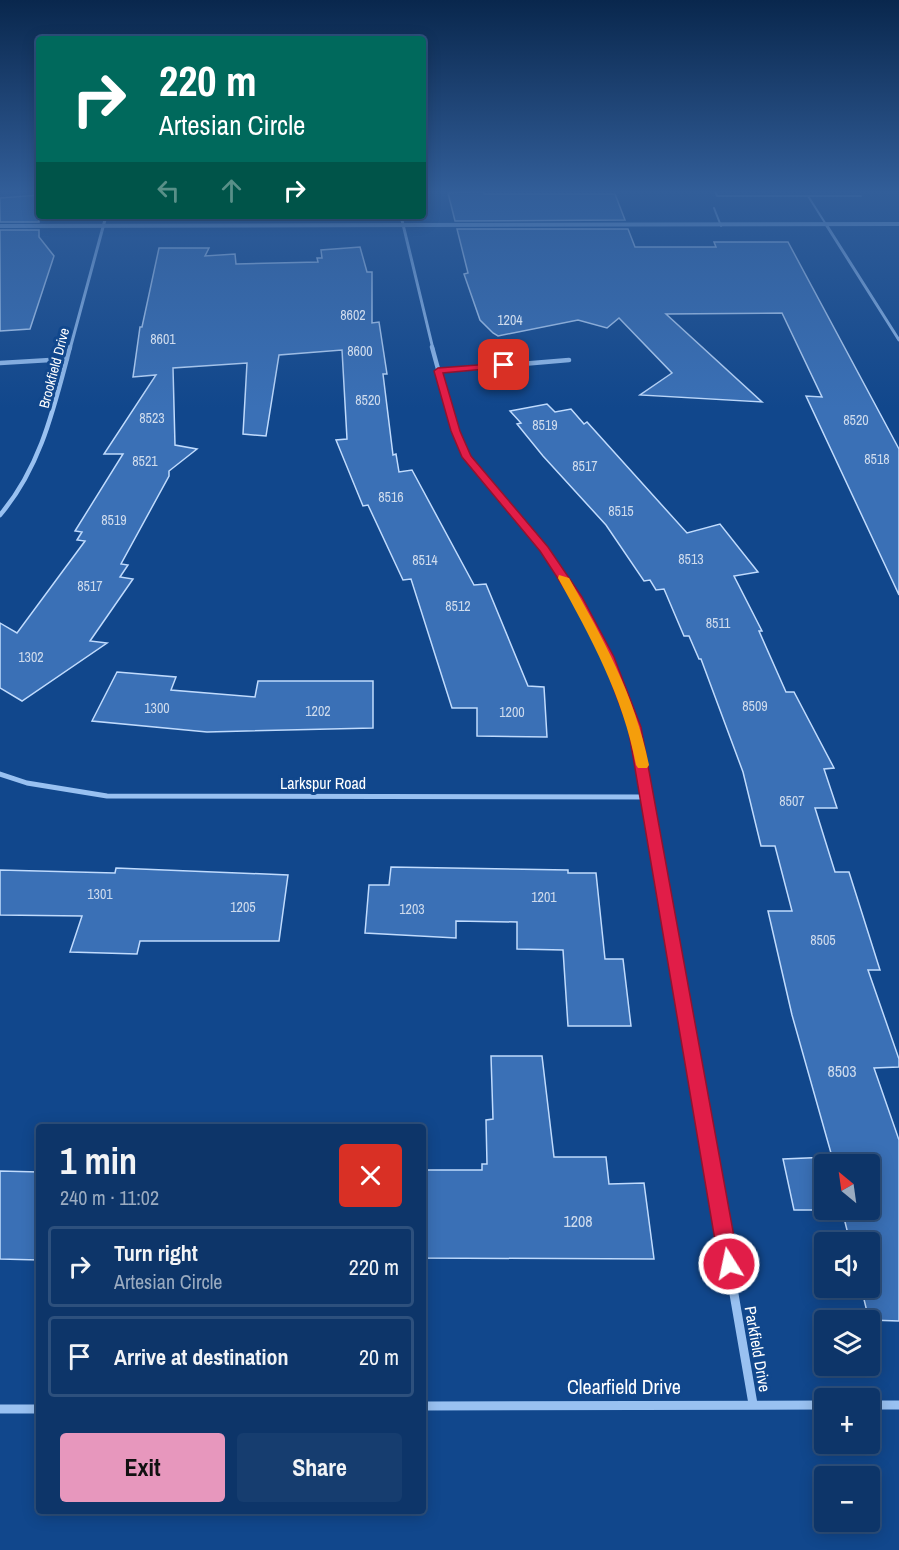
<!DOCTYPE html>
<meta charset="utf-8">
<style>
body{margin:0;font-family:"Archivo Narrow",sans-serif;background:#163d6f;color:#f1f3f6;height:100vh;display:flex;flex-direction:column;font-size:22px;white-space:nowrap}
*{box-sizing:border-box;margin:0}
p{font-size:20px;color:#9aabc0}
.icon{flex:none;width:33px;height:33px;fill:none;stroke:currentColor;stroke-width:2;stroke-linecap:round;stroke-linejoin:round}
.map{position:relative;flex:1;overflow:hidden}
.panel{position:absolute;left:36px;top:1124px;width:390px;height:390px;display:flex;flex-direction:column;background:#0d3569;border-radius:6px;box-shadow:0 3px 15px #0003,0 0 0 2px #2d507d}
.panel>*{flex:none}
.top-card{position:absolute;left:36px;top:36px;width:390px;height:183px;border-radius:6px;box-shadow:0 3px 15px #0003,0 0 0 2px #2d507d;background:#00695c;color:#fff;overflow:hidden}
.needle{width:39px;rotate:331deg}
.buttons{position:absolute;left:814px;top:1154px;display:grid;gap:12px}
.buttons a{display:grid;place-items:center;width:66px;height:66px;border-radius:6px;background:#0d3569;box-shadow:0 3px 15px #0003,0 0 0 2px #2d507d;font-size:30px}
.pin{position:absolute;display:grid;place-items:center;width:51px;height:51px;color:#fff;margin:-26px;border-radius:12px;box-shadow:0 3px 9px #0006}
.me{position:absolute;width:66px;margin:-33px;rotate:350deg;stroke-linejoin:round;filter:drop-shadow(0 0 4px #0008)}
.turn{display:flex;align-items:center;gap:21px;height:126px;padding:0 24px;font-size:27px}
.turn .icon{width:78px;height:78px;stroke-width:2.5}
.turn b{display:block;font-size:42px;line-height:51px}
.lanes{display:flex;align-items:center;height:57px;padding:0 24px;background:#0003;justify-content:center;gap:30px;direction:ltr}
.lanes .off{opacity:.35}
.round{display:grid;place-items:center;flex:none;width:63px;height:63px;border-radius:6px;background:#163d6f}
.headline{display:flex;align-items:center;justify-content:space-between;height:102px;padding:0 24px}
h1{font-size:36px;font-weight:700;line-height:45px}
.action{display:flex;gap:12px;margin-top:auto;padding:12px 24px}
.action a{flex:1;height:69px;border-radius:6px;background:#e797bd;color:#111;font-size:24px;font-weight:700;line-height:69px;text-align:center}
.action a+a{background:#163d6f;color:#f1f3f6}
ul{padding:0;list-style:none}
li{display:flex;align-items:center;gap:18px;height:81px;margin:0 12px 9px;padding:0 12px;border:3px solid #2d507d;border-radius:6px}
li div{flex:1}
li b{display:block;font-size:22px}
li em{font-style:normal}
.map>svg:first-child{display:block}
</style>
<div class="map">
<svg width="899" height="1550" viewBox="0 0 899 1550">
<rect width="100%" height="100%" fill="#11478c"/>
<g fill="#3a70b6" stroke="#c0dbfd" stroke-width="1.5" fill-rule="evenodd">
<polygon points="483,191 484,194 615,194 625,220 455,221 448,193"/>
<polygon points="39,195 39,222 0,222 0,198"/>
<polygon points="457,229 628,229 635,247 716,247 714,242 788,242 899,449 899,595 806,396 822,397 782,313 666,314 762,402 640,395 672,373 619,318 607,328 578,320 498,336 493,333 480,320 464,274 468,273"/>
<polygon points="0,230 39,230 39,237 54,256 30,329 0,331"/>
<polygon points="360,247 367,272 372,272 372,323 379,322 387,374 383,374 393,455 396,454 399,472 412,470 474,585 486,584 528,686 544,687 547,737 477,736 477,708 452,708 411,579 403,580 368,505 363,506 336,440 347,439 342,350 279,355 266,436 243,434 247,363 173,368 175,445 197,449 169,471 169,476 121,564 128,565 120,577 133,579 90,641 107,643 22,701 0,688 0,623 17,633 85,541 77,540 82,532 75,531 123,454 104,454 156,375 133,377 140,327 142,327 159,248 209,248 205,256 235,254 236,264 318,262 317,258 322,258 321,250"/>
<path d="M547,404L555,412L571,409L584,424L587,422L687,533L720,524L758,572L734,576L762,631H759L786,692H794L834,768L824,769L837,808H815L835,872H849L880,970H868L899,1059V1067L874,1068L899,1140V1321L869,1320L861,1287H870V1242H850L842,1210H794L783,1159L830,1157L828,1153H831L792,1015L768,911H792L775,846H761L743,772L701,659H699L689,636H684L664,589L656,590L650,580L644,581L606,525L543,456L517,424L521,423L510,411ZM825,1164H870V1209H825Z"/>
<polygon points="117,672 176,677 171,690 255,697 258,681 373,681 373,728 207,732 92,721"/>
<polygon points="391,867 568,870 568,873 596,873 605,959 623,959 631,1026 568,1026 563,950 517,949 517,922 456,921 456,938 365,933 369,885 389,885"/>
<polygon points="116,868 288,875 279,941 140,941 137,954 70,952 82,916 0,915 0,870 115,873"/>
<polygon points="491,1056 542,1056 554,1157 606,1157 609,1184 644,1183 654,1259 423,1258 423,1170 482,1170 482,1164 487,1164 486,1120 493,1119"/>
<polygon points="0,1171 39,1172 39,1260 0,1259"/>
</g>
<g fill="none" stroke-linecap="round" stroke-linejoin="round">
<g stroke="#99c1f1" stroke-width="2">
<polyline points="715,191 717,196 861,196"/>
<polyline points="808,196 827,226"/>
<polyline points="714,208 721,226"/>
</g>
<g stroke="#99c1f1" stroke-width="3">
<polyline points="401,216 433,349"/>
<polyline points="827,226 899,340"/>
<polyline points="70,349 106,216"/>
</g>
<g stroke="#99c1f1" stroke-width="4.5">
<polyline points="432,347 455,431 467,457 544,550"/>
<polyline points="0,363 67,359"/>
<polyline points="438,371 569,360"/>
<path d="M0,515C41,467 54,407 70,347"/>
</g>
<g stroke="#99c1f1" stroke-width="5">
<path d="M543,548C578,597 621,669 635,728C641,754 644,780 649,806"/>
<polyline points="0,774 27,783 107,796 649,797"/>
</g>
<polyline stroke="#99c1f1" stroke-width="7" points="648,804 706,1133"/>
<g stroke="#99c1f1" stroke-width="9">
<polyline points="706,1132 753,1404"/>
<polyline points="870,1405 899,1405"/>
<polyline points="423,1406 825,1405"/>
<polyline points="0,1409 39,1409"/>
</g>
<polygon fill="#99c1f1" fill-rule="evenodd" points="899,222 899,226 0,228 0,224"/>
</g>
<linearGradient id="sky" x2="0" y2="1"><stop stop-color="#09274d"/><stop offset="0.47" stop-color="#325e99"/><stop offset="1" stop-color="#325e99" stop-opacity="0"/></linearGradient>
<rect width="899" height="408" fill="url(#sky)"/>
<polygon fill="#e11d48" stroke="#92132f" stroke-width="1.5" points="504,363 508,365 507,367 443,373 460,431 471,456 548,547 582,597 614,657 641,727 739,1264 736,1271 729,1273 722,1271 719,1264 628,727 602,657 570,597 540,551 462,457 451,431 434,371 438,368"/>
<path fill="#f59e0b" d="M559,575L569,578C603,638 635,696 649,765L647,768H638L636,765C623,696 591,638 558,578Z"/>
<g text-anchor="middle" stroke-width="6" stroke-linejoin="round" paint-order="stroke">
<g font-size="14" fill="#cedbed">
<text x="353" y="320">8602</text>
<text x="510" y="325">1204</text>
<text x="163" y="344">8601</text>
<text x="360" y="356">8600</text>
<text x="368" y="405">8520</text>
<text x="152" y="423">8523</text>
<text x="856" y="425">8520</text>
<text x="545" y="430">8519</text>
<text x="877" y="464">8518</text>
<text x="145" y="466">8521</text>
<text x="585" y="471">8517</text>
<text x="391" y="502">8516</text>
<text x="621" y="516">8515</text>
<text x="114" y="525">8519</text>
<text x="691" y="564">8513</text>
<text x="425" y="565">8514</text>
<text x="90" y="591">8517</text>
<text x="458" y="611">8512</text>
<text x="718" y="628">8511</text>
<text x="31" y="662">1302</text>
<text x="755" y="711">8509</text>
<text x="157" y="713">1300</text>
<text x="318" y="716">1202</text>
<text x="512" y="717">1200</text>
<text x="792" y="806">8507</text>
<text x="100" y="899">1301</text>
<text x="544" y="902">1201</text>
<text x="243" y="912">1205</text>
<text x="412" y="914">1203</text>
<text x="823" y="945">8505</text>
</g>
<g font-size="14" fill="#fff" stroke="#11478c">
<text transform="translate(54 368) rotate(-75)" y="5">Brookfield Drive</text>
</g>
<g font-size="16" fill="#fff" stroke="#11478c">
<text x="323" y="789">Larkspur Road</text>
<text transform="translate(758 1349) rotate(80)" y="6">Parkfield Drive</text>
</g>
<g font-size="16" fill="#cedbed">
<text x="842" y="1077">8503</text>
<text x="578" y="1227">1208</text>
</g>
<g font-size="20" fill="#fff" stroke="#11478c">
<text x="624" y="1394">Clearfield Drive</text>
</g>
</g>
</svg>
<div class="buttons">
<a><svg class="needle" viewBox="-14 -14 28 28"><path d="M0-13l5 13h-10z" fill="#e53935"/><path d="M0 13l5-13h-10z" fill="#9aabc0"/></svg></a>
<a><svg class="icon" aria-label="sound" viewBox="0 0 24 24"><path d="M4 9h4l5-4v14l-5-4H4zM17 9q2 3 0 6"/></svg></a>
<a><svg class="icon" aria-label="layers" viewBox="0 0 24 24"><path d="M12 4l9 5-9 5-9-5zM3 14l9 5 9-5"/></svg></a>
<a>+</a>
<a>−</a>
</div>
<div class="pin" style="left:504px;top:365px;background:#d93025"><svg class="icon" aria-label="arrive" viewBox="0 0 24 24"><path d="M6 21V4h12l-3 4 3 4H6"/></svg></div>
<svg class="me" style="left:729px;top:1264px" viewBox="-20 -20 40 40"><circle r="17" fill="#e11d48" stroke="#fff" stroke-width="3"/><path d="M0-11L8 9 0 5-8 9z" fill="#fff"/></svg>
<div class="top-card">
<div class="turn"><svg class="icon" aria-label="right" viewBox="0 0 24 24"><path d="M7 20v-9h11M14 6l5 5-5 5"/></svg><div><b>220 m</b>Artesian Circle</div></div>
<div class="lanes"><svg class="icon off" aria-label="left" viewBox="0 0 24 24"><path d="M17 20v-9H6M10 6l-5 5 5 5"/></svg><svg class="icon off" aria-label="ahead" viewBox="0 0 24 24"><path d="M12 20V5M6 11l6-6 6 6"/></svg><svg class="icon" aria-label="right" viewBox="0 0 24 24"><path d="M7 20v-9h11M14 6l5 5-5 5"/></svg></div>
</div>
<section class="panel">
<div class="headline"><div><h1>1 min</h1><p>240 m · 11:02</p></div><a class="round" style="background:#d93025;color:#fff"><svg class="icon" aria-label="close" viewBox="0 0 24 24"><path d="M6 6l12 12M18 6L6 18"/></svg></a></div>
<ul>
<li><svg class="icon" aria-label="right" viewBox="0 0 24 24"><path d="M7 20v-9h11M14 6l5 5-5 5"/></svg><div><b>Turn right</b><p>Artesian Circle</p></div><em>220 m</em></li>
<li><svg class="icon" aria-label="arrive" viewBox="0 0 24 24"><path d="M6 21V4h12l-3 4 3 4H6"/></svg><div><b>Arrive at destination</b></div><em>20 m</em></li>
</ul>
<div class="action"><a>Exit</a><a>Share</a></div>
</section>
</div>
